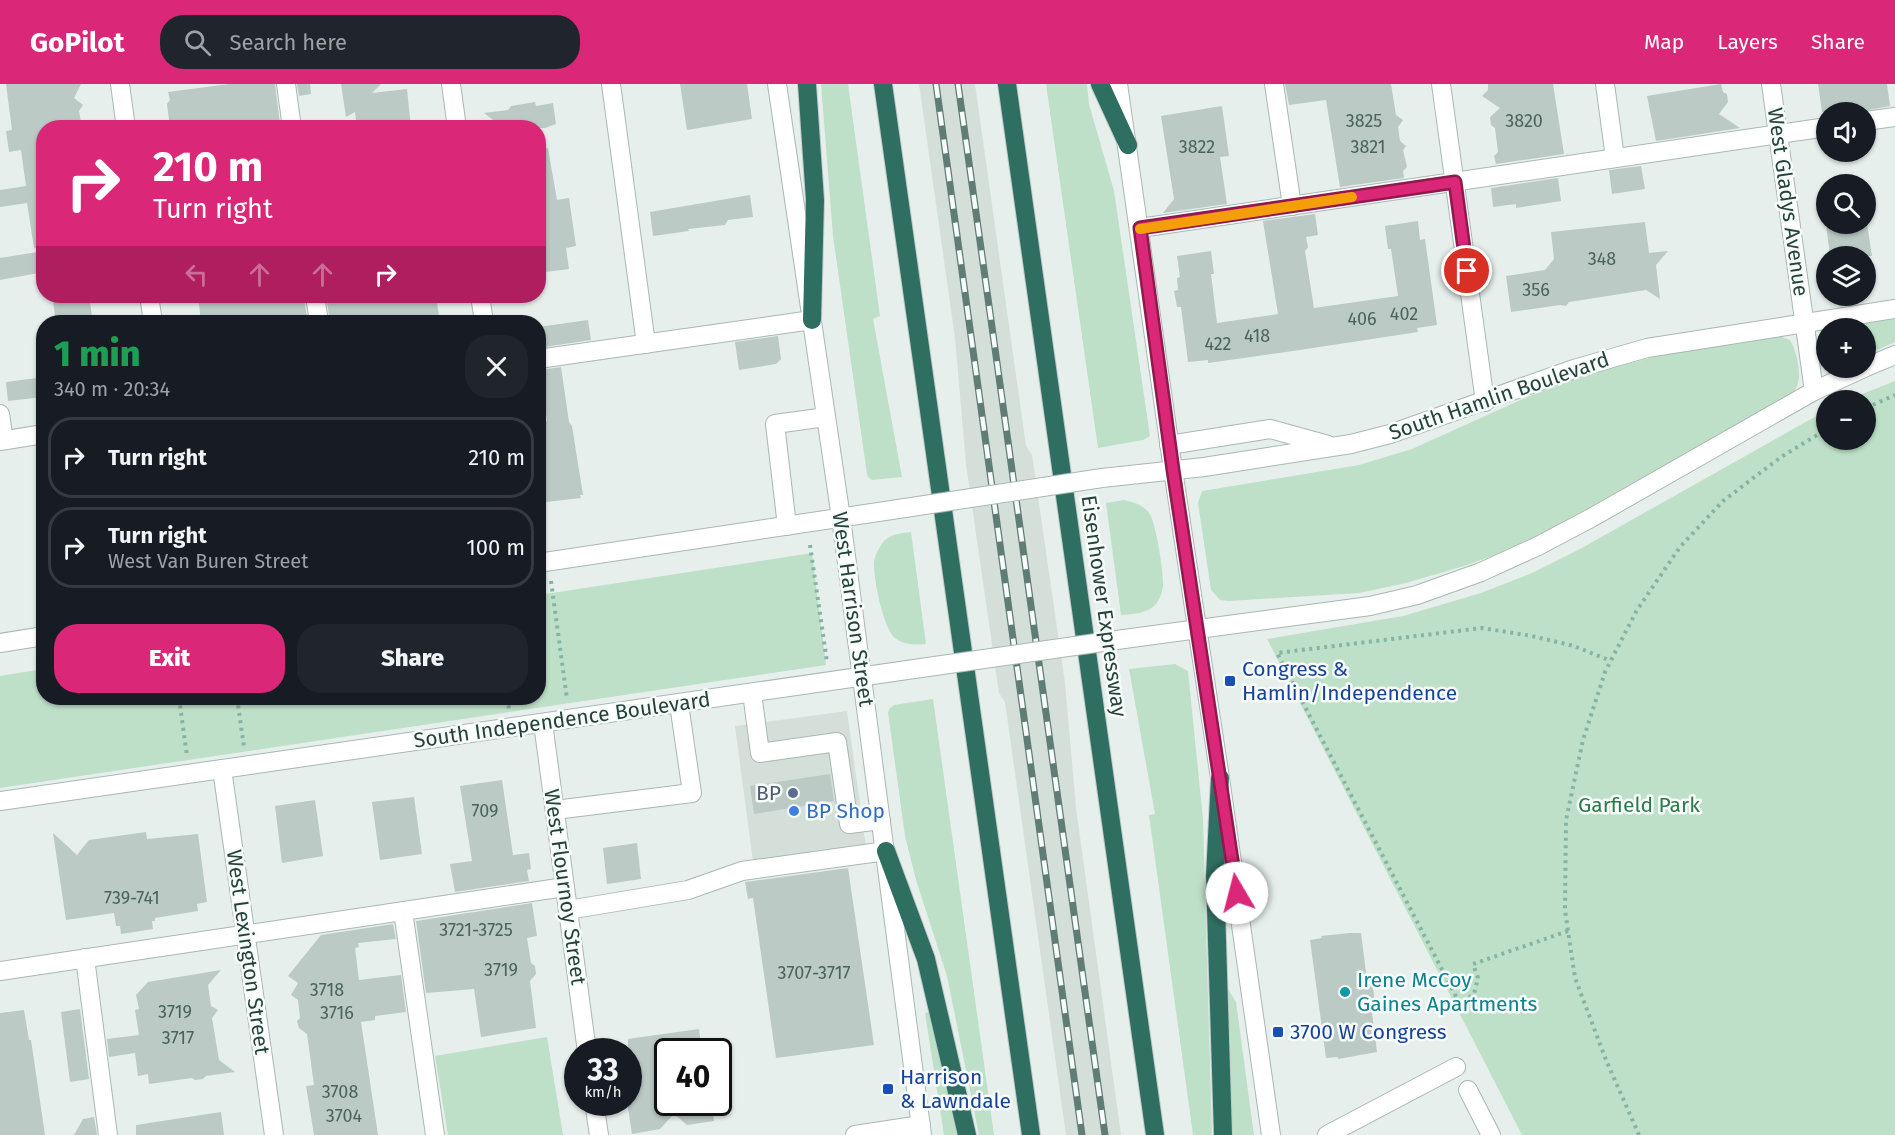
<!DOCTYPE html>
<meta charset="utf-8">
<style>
body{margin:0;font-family:"Fira Sans",sans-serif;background:#20242c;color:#f1f3f6;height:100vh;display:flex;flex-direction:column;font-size:22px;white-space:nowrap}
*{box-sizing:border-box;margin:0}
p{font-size:20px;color:#9ea1a6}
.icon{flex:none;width:33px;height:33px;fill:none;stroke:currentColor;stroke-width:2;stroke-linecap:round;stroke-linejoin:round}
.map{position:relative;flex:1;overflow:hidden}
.panel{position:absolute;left:36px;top:231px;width:510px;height:390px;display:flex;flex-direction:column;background:#171b24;border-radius:24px;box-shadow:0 2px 4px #0004}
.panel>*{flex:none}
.hud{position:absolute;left:36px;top:36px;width:510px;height:183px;border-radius:24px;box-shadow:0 2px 4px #0004;background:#db2777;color:#fff;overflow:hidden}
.fabs{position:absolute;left:1816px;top:18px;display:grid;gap:12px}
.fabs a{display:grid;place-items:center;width:60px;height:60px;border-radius:50%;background:#171b24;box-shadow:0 2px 4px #0004;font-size:30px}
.speed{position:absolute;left:564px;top:954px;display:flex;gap:12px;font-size:30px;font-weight:700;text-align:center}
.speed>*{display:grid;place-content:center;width:78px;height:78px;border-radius:50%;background:#171b24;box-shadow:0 2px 4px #0004;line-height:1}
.speed small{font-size:15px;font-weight:400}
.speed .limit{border:3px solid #111;border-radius:9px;background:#fff;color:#111}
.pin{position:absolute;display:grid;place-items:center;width:51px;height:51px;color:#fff;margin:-26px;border:3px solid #fff;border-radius:50%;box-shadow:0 2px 6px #0007}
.me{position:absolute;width:66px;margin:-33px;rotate:352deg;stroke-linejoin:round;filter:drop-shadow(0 0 4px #0008)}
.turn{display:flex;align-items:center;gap:21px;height:126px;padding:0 18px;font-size:27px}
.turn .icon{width:78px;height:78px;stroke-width:2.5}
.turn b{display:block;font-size:42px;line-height:51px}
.lanes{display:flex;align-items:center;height:57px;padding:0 18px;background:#0003;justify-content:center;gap:30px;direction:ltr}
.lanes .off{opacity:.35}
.round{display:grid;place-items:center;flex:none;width:63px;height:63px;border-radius:24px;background:#20242c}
.headline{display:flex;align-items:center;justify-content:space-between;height:102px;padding:0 18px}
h1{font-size:36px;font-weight:800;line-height:45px;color:#1e9e55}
.cta{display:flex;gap:12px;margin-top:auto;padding:12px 18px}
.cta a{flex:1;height:69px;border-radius:24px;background:#db2777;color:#fff;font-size:24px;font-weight:800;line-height:69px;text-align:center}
.cta a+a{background:#20242c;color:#f1f3f6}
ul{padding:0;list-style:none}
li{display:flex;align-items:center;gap:18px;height:81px;margin:0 12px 9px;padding:0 6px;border:3px solid #363941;border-radius:24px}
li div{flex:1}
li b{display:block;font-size:22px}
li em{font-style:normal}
header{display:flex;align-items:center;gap:36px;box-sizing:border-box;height:84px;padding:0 30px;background:#db2777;color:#fff}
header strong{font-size:28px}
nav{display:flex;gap:33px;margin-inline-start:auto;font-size:21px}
.search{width:420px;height:54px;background:#20242c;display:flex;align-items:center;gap:15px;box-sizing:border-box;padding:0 21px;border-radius:24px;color:#9ea1a6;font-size:22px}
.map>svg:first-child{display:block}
</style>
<header>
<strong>GoPilot</strong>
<div class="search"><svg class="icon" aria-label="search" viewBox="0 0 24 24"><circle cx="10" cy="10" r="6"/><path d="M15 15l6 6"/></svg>Search here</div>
<nav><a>Map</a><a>Layers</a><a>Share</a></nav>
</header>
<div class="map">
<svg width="1895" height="1051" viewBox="0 0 1895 1051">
<rect width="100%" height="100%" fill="#e6efeb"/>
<g fill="#d4dfda">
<polygon points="919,0 975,0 1026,362 1032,371 1065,599 1076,724 1121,1051 1066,1051 1005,618 999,609 966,380 955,254"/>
<polygon points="847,627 867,770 754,785 735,642"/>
</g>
<g fill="#bfe0c8">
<polygon points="821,0 848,0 880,232 873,235 902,393 872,396 868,393 867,390 833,152"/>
<polygon points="1046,0 1087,0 1089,20 1114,107 1150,352 1143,356 1098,364"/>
<polygon points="1895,235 1895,258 1866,271 1866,244 1830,244"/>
<path d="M1779,252L1790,256C1797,267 1804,297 1794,307L1567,436L1533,454L1498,470L1464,482L1406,499L1359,509L1229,517L1220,516L1211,506L1198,419L1202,407L1359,381L1412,365L1525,314L1575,294L1661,271Z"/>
<polygon points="1895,297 1895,1051 1522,1051 1267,555 1403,532 1481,509 1530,490 1580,465 1827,326 1827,356 1866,356 1866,316 1847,316"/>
<path d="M1124,416C1134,418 1143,421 1149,429C1156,438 1164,490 1163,503C1162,509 1160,515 1156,520C1147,530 1133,530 1121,531L1106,419Z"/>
<path d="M911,448L926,560C915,561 904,561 895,554C883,544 873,493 874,478C875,471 880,462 884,457C891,450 902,449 911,448Z"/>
<polygon points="812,469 826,581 0,704 0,592 43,585 44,614 538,614 539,511"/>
<polygon points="1175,580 1188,587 1203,735 1212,1051 1193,1051 1149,731 1155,730 1129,585"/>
<polygon points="933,615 994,1051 979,1051 947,892 916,796 905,752 888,628 890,624 894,621"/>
<polygon points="1226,902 1236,918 1254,1051 1231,1051"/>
<polygon points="929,928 957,1051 944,1051 925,929"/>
<polygon points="547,953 563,1051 448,1051 435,972"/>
</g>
<g fill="#bbcac4">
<polygon points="6,0 81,0 74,14 83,21 79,27 82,44 44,44 44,163 34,164 27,119 0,123 0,106 26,102 21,66 9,68 6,47 12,46"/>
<polygon points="229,0 275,0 280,40 252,44 170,44 167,20 170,16 168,8"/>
<polygon points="297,0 310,0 311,10 299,12"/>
<polygon points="341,0 381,0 372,9 407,5 411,44 357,44 355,28 346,33"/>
<polygon points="680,0 747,0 752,35 687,46"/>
<polygon points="1285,0 1391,0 1396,31 1403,36 1398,43 1400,57 1406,62 1403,66 1407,83 1403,87 1404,94 1340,103 1326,16 1289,21"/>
<polygon points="1488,0 1553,0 1564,70 1496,80 1494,72 1498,68 1495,44 1491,41 1490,33 1500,24 1482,12 1488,6"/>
<polygon points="1721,0 1723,8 1727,10 1728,18 1719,30 1740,44 1656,57 1647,12"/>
<polygon points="1818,0 1887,0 1890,22 1859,28 1822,28"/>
<polygon points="535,18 536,22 553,19 556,40 545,44 497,44 497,39 484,29 508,26 511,22"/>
<polygon points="1222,22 1229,72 1220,73 1227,120 1163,129 1174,115 1161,32"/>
<polygon points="548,64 557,116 569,114 576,162 566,164 569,185 538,189 538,65"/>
<polygon points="1641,82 1645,105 1612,110 1609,86"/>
<polygon points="1558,94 1561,117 1516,124 1516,120 1493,123 1491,104"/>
<polygon points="750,111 753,133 728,136 725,141 688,145 689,147 653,152 650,128"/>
<polygon points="1315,130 1318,151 1306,153 1308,163 1305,167 1314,224 1398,212 1391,165 1388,165 1385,142 1418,137 1420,156 1425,155 1437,241 1417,244 1418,248 1293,267 1208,279 1208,276 1188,278 1181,223 1177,223 1174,207 1178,206 1177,194 1180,193 1177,172 1211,167 1214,190 1211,190 1217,239 1278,230 1263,137"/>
<polygon points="1645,138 1649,169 1668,167 1656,181 1660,215 1646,206 1569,218 1566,222 1560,221 1511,228 1506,192 1545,186 1554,175 1551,148"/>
<polygon points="1826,140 1867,140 1872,172 1830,172"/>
<polygon points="44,167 44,188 0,196 0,174"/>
<polygon points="89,212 93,238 56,238 53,218"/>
<polygon points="198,212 265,212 266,219 301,214 301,216 304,215 308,238 201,238"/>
<polygon points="326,212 436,212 440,238 330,238"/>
<polygon points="588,236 591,256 538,264 538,243"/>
<polygon points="778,252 781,275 776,280 739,286 735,258"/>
<polygon points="561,283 569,338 572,342 583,411 580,411 581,414 546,418 543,416 542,406 538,400 540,390 538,339 547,337 540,286"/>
<polygon points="44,293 44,313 8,317 6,298"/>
<polygon points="830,690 834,717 754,730 750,702"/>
<polygon points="502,696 513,771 529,769 531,785 527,786 529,797 455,808 450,780 472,777 460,702"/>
<polygon points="414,713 422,770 380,776 372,718"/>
<polygon points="315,716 323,772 282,779 275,722"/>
<polygon points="146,748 147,755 198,750 207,818 197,820 198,827 155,834 155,837 152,837 153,845 121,850 120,842 116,842 114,829 66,836 53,749 77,771 89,756"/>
<polygon points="637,759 641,795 607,800 603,764"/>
<polygon points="848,784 874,961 776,974 753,814 748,815 745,798"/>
<polygon points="532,819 537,852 527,854 531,879 535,882 536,890 530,897 536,944 481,953 474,905 426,909 416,837"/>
<polygon points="393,840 396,855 358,859 359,863 355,864 359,896 401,891 406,928 375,932 375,936 361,938 378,1051 314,1051 306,1002 314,1001 307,950 299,944 297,937 300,934 298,916 291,911 298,899 288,892 321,851"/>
<polygon points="1350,849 1361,849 1367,896 1372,896 1375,920 1371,921 1377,968 1338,975 1338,973 1326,974 1310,856 1322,854 1321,852"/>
<polygon points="221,886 208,901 211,922 218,926 212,934 219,976 235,988 206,992 203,995 195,996 192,994 149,1000 148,990 138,992 135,969 109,973 107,955 139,951 135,926 139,925 136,911 148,898"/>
<polygon points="80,925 89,995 70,998 61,928"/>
<polygon points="24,926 29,956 31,956 45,1051 0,1051 0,929"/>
<polygon points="699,945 702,968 668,968 668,980 654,982 659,1018 712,1018 714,1037 687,1041 674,1030 660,1045 632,1050 627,1018 628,955"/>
<polygon points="221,1028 224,1051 136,1051 136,1041"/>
<polygon points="94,1033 97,1051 74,1051 83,1035"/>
</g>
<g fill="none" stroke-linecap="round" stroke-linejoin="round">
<defs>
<g id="minor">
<polyline points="120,0 126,44"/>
<polyline points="286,0 292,44"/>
<polyline points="451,0 457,44"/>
<polyline points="611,0 646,260"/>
<polyline points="777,0 841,434 922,1051"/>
<polyline points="1118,0 1173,386 1220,694 1271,1051"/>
<polyline points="1274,0 1292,122"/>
<polyline points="1441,0 1485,318"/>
<polyline points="1605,0 1615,74"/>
<polyline points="1771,0 1814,307"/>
<polyline points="1866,37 1895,33"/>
<polyline points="1140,144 1827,43"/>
<polyline points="149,212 153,238"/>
<polyline points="315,212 319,238"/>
<polyline points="480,212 484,238"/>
<polyline points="538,275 812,236"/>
<polyline points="1866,283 1895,271"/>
<polyline points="0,330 4,356"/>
<polyline points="0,357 44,350"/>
<polyline points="1169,361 1270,345 1328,361"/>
<polyline points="1102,394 1204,383 1351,360 1390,350 1574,285 1647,264 1895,225"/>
<polyline points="787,442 775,340 826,333"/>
<polyline points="538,479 905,424"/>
<polyline points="1124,555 1370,522 1417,511 1481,488 1538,462 1591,434 1814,307 1864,284"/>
<polyline points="0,559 44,552"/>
<polyline points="752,609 760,669 837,658 849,740 881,736"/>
<polyline points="543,639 587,968"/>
<polyline points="222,685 274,1051"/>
<polyline points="0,717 928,583"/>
<polyline points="555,726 692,709 679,620"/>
<polyline points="568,826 688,806 742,787 886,767"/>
<polyline points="403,827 435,1051"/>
<polyline points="85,874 108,1051"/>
<polyline points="0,887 565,803"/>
<polyline points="1468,1006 1491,1051"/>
<polyline points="594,1018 599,1051"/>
<polyline points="855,1051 921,1041"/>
<polyline points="1327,1051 1456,983"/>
</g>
<g id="highway">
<polyline points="807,0 815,116 812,236"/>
<polyline points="883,0 1031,1051"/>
<polyline points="1007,0 1155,1051"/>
<polyline points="1100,0 1128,61"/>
<polyline points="1220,694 1215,792 1223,1051"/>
<polyline points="886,767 926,875 967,1051"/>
</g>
</defs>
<use href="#minor" stroke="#a8b8b2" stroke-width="20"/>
<use href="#highway" stroke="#c2cac8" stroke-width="20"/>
<g stroke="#86b3a5" stroke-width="4" stroke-dasharray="3 4.5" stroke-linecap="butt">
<polyline points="1866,324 1895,311"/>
<polyline points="810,461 827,578"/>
<polyline points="551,497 567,615"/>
<polyline points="179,614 187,672"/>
<polyline points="237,614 244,663"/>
<polyline points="507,614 509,625"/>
<polyline points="1568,847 1473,880 1478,894 1474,910 1460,920 1277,569 1482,544 1532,552 1574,562 1611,577"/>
<polyline points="1639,1051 1606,976 1575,894 1568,847 1565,826 1566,736 1583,656 1605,588 1637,526 1680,463 1723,417 1781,373 1827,345"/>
</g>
<use href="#minor" stroke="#fff" stroke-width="18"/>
<use href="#highway" stroke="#2f6f62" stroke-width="18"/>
<defs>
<g id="rail">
<polyline points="936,0 1082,1051"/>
<polyline points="958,0 1105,1051"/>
</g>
</defs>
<use href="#rail" stroke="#5f7d75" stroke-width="7"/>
<use href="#rail" stroke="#f7fbf9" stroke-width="4.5" stroke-dasharray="14" stroke-linecap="butt"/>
<defs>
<g id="minor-bridge">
<polyline points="905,424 1102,394"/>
<polyline points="928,583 1124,555"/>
</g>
</defs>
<use href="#minor-bridge" stroke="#a8b8b2" stroke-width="20" stroke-linecap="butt"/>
<use href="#minor-bridge" stroke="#fff" stroke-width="18"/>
</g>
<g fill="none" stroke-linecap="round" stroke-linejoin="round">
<defs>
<polyline id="route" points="1237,809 1173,386 1140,144 1455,98 1467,187"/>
</defs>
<use href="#route" stroke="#8e194d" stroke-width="15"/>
<use href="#route" stroke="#db2777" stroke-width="10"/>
<polyline stroke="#f59e0b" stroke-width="10" points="1140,145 1352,113"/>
</g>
<g fill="#1a4fb4" stroke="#f7fbf9" stroke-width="2">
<rect x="1224" y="591" width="12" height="12" rx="3"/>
<rect x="1272" y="942" width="12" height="12" rx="3"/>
<rect x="882" y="999" width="12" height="12" rx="3"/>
</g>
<circle fill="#5c6f8a" stroke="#f7fbf9" stroke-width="2" cx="793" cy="709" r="6"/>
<circle fill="#3f7fe0" stroke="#f7fbf9" stroke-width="2" cx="794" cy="727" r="6"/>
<circle fill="#0f9aa8" stroke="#f7fbf9" stroke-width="2" cx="1345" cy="908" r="6"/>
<g text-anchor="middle" stroke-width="5" stroke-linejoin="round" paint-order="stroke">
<g font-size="18" fill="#4a645c">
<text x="1364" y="43">3825</text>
<text x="1524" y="43">3820</text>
<text x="1197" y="69">3822</text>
<text x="1368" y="69">3821</text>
<text x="1602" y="181">348</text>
<text x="1536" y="212">356</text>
<text x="1404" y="236">402</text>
<text x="1362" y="241">406</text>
<text x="1257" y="258">418</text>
<text x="1218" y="266">422</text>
<text x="485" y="733">709</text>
<text x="132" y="820">739-741</text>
<text x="476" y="852">3721-3725</text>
<text x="501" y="892">3719</text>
<text x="814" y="895">3707-3717</text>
<text x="327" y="912">3718</text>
<text x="175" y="934">3719</text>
<text x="337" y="935">3716</text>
<text x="178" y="960">3717</text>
<text x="340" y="1014">3708</text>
<text x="344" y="1038">3704</text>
</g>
<g font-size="21" fill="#24423a" stroke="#f7fbf9">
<text transform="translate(1788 118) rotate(82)" y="7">West Gladys Avenue</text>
<text transform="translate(1499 312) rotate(-19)" y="7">South Hamlin Boulevard</text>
<text transform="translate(1104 522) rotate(82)" y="7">Eisenhower Expressway</text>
<text transform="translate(853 525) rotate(82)" y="7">West Harrison Street</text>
<text transform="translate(562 636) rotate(-8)" y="7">South Independence Boulevard</text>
<text transform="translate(565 803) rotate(82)" y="7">West Flournoy Street</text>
<text transform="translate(248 868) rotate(82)" y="7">West Lexington Street</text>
</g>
<g font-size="21" fill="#164399" stroke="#f7fbf9" text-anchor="start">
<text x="1242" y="592">Congress &amp;<tspan x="1242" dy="24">Hamlin/Independence</tspan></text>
<text x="1290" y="955">3700 W Congress</text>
<text x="900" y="1000">Harrison<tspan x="900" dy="24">&amp; Lawndale</tspan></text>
</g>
<g font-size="21" fill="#4e5e75" stroke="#f7fbf9" text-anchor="end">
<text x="781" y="716">BP</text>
</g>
<g font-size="21" fill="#2d7a4b" stroke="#f7fbf9">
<text x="1639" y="728">Garfield Park</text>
</g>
<g font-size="21" fill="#366cbe" stroke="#f7fbf9" text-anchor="start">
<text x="806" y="734">BP Shop</text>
</g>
<g font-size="21" fill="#0d838f" stroke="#f7fbf9" text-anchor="start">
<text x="1357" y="903">Irene McCoy<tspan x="1357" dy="24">Gaines Apartments</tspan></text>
</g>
</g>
</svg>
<div class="fabs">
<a><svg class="icon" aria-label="sound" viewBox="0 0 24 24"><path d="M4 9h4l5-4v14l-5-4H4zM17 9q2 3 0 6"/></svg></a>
<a><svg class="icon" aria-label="search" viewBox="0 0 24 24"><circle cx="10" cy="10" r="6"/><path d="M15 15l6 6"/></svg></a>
<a><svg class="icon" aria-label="layers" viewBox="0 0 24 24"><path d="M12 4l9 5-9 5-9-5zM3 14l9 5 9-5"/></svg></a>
<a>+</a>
<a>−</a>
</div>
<div class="speed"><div>33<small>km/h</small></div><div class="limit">40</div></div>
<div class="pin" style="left:1467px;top:187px;background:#d93025"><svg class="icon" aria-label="arrive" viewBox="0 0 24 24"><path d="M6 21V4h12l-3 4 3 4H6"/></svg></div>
<svg class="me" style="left:1237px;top:809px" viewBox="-20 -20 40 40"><circle r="19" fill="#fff"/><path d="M0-13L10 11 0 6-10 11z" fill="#db2777"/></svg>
<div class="hud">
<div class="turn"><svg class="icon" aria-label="right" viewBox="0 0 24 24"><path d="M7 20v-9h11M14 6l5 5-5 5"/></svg><div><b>210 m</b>Turn right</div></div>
<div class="lanes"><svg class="icon off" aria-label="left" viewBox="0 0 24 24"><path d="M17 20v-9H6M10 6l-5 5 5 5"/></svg><svg class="icon off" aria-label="ahead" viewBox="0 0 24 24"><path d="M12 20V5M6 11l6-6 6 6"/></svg><svg class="icon off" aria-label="ahead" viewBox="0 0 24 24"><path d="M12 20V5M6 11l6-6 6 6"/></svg><svg class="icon" aria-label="right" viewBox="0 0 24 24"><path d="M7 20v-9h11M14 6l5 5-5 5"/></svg></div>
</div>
<section class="panel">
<div class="headline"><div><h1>1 min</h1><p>340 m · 20:34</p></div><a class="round"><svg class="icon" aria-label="close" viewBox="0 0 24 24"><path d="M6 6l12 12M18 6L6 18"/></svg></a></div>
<ul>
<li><svg class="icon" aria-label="right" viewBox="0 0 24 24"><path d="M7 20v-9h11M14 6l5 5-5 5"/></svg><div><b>Turn right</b></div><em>210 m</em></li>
<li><svg class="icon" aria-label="right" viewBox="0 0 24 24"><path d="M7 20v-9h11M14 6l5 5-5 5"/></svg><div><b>Turn right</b><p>West Van Buren Street</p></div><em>100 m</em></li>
</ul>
<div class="cta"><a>Exit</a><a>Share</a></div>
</section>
</div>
